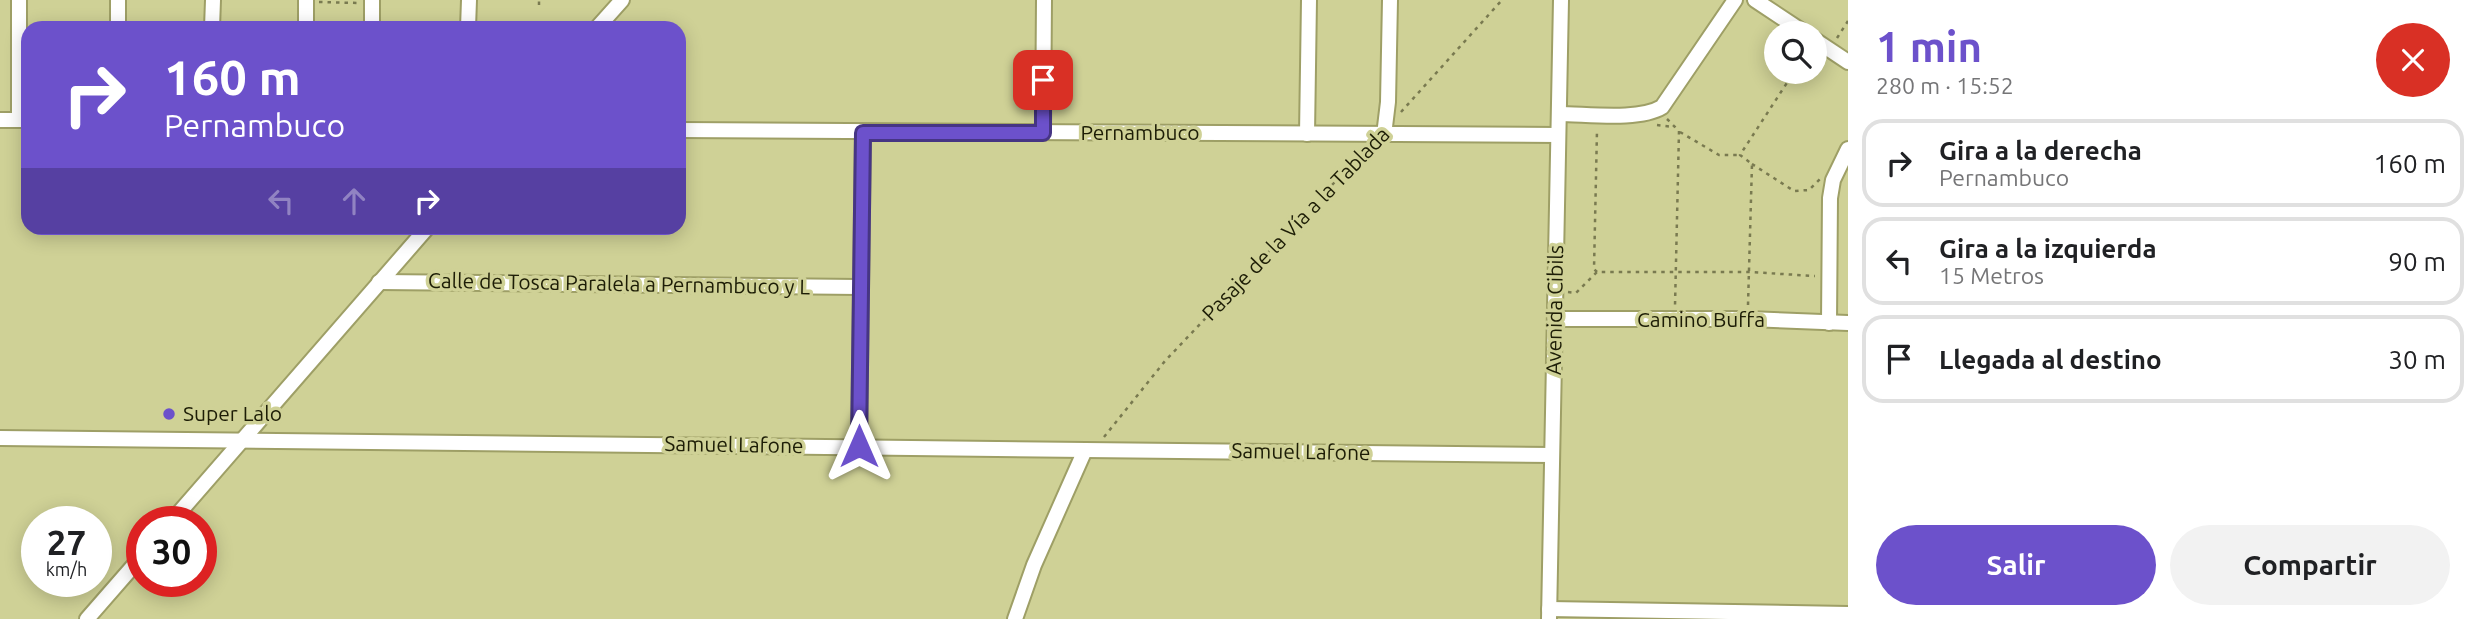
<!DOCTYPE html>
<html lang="es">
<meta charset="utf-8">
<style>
body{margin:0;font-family:Ubuntu,sans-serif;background:#f2f2f2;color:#202124;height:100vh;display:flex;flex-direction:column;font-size:26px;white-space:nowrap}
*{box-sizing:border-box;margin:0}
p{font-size:23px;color:#757577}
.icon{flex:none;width:38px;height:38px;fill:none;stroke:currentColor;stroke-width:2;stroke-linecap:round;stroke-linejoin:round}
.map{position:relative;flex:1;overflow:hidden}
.panel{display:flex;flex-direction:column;background:#fff;width:630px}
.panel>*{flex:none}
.top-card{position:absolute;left:21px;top:21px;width:665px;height:214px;border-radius:21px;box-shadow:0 4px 18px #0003;background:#6c51cb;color:#fff;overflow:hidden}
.buttons{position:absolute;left:1764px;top:21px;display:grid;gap:14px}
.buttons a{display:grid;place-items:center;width:63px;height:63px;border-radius:50%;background:#fff;box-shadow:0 4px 18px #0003;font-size:35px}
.speed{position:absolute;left:21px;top:506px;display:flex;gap:14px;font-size:35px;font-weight:700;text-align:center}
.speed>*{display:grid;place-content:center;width:91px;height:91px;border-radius:50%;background:#fff;box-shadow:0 4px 18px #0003;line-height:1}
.speed small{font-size:18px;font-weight:400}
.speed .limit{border:10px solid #d22;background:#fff;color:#111}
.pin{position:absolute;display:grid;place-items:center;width:60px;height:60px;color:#fff;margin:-30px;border-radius:14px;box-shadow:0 4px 10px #0006}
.me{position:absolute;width:77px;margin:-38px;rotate:0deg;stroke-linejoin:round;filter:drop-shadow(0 0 5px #0008)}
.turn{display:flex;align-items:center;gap:24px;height:147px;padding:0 28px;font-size:32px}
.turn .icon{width:91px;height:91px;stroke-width:2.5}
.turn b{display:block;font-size:49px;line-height:60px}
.lanes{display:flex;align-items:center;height:66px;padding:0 28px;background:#0003;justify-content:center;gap:35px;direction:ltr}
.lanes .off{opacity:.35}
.round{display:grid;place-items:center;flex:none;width:74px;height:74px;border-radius:37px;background:#f2f2f2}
.headline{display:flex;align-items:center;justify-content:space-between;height:119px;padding:0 28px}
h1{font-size:42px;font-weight:700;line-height:52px;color:#6c51cb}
.button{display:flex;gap:14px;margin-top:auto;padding:14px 28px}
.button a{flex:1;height:80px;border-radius:42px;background:#6c51cb;color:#fff;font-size:28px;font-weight:700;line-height:80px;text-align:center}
.button a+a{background:#f2f2f2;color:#202124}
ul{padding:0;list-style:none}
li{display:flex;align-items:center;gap:21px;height:88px;margin:0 14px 10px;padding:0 14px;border:4px solid #e0e0e0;border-radius:21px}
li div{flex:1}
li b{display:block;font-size:26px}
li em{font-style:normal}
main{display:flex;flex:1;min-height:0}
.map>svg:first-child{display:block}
</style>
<main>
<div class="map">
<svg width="1848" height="619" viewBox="0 0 1848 619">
<rect width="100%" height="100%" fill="#cfd196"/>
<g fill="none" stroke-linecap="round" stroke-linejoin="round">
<defs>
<g id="minor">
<polyline points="19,0 19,120"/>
<polyline points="1755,0 1805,33"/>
<polyline points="118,28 118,0"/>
<polyline points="212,28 213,0"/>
<polyline points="306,28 306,0"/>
<polyline points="372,28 372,0"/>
<polyline points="468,28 469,0"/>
<polyline points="597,28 622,0"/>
<polyline points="1815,40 1848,62"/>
<path d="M1559,114C1587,114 1639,121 1662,107L1735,0"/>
<polyline points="0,120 27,120"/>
<polyline points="679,130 1558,135"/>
<polyline points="1043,133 1044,0"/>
<polyline points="1307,134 1309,0"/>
<polyline points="1384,135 1388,102 1390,0"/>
<polyline points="379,282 859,287"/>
<polyline points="1555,319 1748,319 1848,323"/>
<polyline points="1829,323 1830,198 1833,180 1848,149"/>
<polyline points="0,438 1552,455"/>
<polyline points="859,446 863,133"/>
<polyline points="171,522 427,228"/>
<polyline points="1549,609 1848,614"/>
<polyline points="87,619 142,556"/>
<polyline points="1015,619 1034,565 1085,450"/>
<polyline points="1549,619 1561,0"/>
</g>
</defs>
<use href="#minor" stroke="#9e9f66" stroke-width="18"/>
<g stroke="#797a50" stroke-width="2.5" stroke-dasharray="3.5 5" stroke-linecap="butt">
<polyline points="319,2 358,3"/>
<polyline points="539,5 539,0"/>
<polyline points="1837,38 1848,21"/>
<polyline points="1401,112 1502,0"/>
<polyline points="1667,119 1679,131 1675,306"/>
<polyline points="1657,125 1674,127"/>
<polyline points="1680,132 1719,155 1740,155"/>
<polyline points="1752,164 1794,191 1809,190 1820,179"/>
<polyline points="1597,272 1594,269 1597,130"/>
<polyline points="1568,292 1576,293 1597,272 1749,272 1815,276"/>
<polyline points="1748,305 1752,164 1740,155 1794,72"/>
<polyline points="1104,437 1165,361 1368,147"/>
</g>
<use href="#minor" stroke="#fff" stroke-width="14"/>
</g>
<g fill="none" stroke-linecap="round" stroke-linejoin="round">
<defs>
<polyline id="route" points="859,446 863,133 1043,133 1043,80"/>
</defs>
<use href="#route" stroke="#463584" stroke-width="18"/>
<use href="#route" stroke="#6c51cb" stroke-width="12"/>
</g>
<circle fill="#6c51cb" stroke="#cfd196" stroke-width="2.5" cx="169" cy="414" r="7"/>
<g text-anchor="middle" stroke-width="7" stroke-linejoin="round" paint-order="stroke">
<g font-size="21" fill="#1d1d06" stroke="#cfd196">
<text x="1140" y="140">Pernambuco</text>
<text transform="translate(1296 224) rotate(-46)" y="7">Pasaje de la Vía a la Tablada</text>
<text transform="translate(619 284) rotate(1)" y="7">Calle de Tosca Paralela a Pernambuco y L</text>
<text transform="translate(1555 310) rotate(-89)" y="7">Avenida Cibils</text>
<text x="1701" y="327">Camino Buffa</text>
<text transform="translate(734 445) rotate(1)" y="7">Samuel Lafone</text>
<text transform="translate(1301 452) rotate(1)" y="7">Samuel Lafone</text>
</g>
<g font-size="21" fill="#1d1d06" stroke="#cfd196" text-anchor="start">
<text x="183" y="421">Super Lalo</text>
</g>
</g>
</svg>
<div class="buttons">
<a><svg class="icon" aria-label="search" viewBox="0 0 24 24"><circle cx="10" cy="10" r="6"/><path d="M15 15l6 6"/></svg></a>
</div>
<div class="speed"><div>27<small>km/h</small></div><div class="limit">30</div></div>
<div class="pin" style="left:1043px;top:80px;background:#d93025"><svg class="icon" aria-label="arrive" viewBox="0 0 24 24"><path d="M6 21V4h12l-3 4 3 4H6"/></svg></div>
<svg class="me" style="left:859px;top:446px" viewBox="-20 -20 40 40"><path d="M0-17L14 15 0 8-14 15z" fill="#6c51cb" stroke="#fff" stroke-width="4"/></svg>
<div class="top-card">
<div class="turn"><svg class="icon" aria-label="right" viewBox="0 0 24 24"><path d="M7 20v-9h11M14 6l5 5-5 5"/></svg><div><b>160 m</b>Pernambuco</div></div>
<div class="lanes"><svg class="icon off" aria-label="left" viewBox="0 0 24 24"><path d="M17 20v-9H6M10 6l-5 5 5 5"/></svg><svg class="icon off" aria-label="ahead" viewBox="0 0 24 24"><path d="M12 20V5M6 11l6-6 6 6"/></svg><svg class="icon" aria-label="right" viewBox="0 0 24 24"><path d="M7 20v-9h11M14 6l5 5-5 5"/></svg></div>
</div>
</div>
<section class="panel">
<div class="headline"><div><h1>1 min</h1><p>280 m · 15:52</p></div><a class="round" style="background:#d93025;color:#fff"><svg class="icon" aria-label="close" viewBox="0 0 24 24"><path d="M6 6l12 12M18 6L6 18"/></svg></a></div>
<ul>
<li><svg class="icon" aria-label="right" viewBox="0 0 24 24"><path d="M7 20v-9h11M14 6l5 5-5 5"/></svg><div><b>Gira a la derecha</b><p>Pernambuco</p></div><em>160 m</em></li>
<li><svg class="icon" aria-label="left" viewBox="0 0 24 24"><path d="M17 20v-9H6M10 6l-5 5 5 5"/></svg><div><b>Gira a la izquierda</b><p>15 Metros</p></div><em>90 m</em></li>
<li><svg class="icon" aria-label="arrive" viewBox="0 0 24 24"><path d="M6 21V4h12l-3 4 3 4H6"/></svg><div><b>Llegada al destino</b></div><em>30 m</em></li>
</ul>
<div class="button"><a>Salir</a><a>Compartir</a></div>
</section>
</main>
